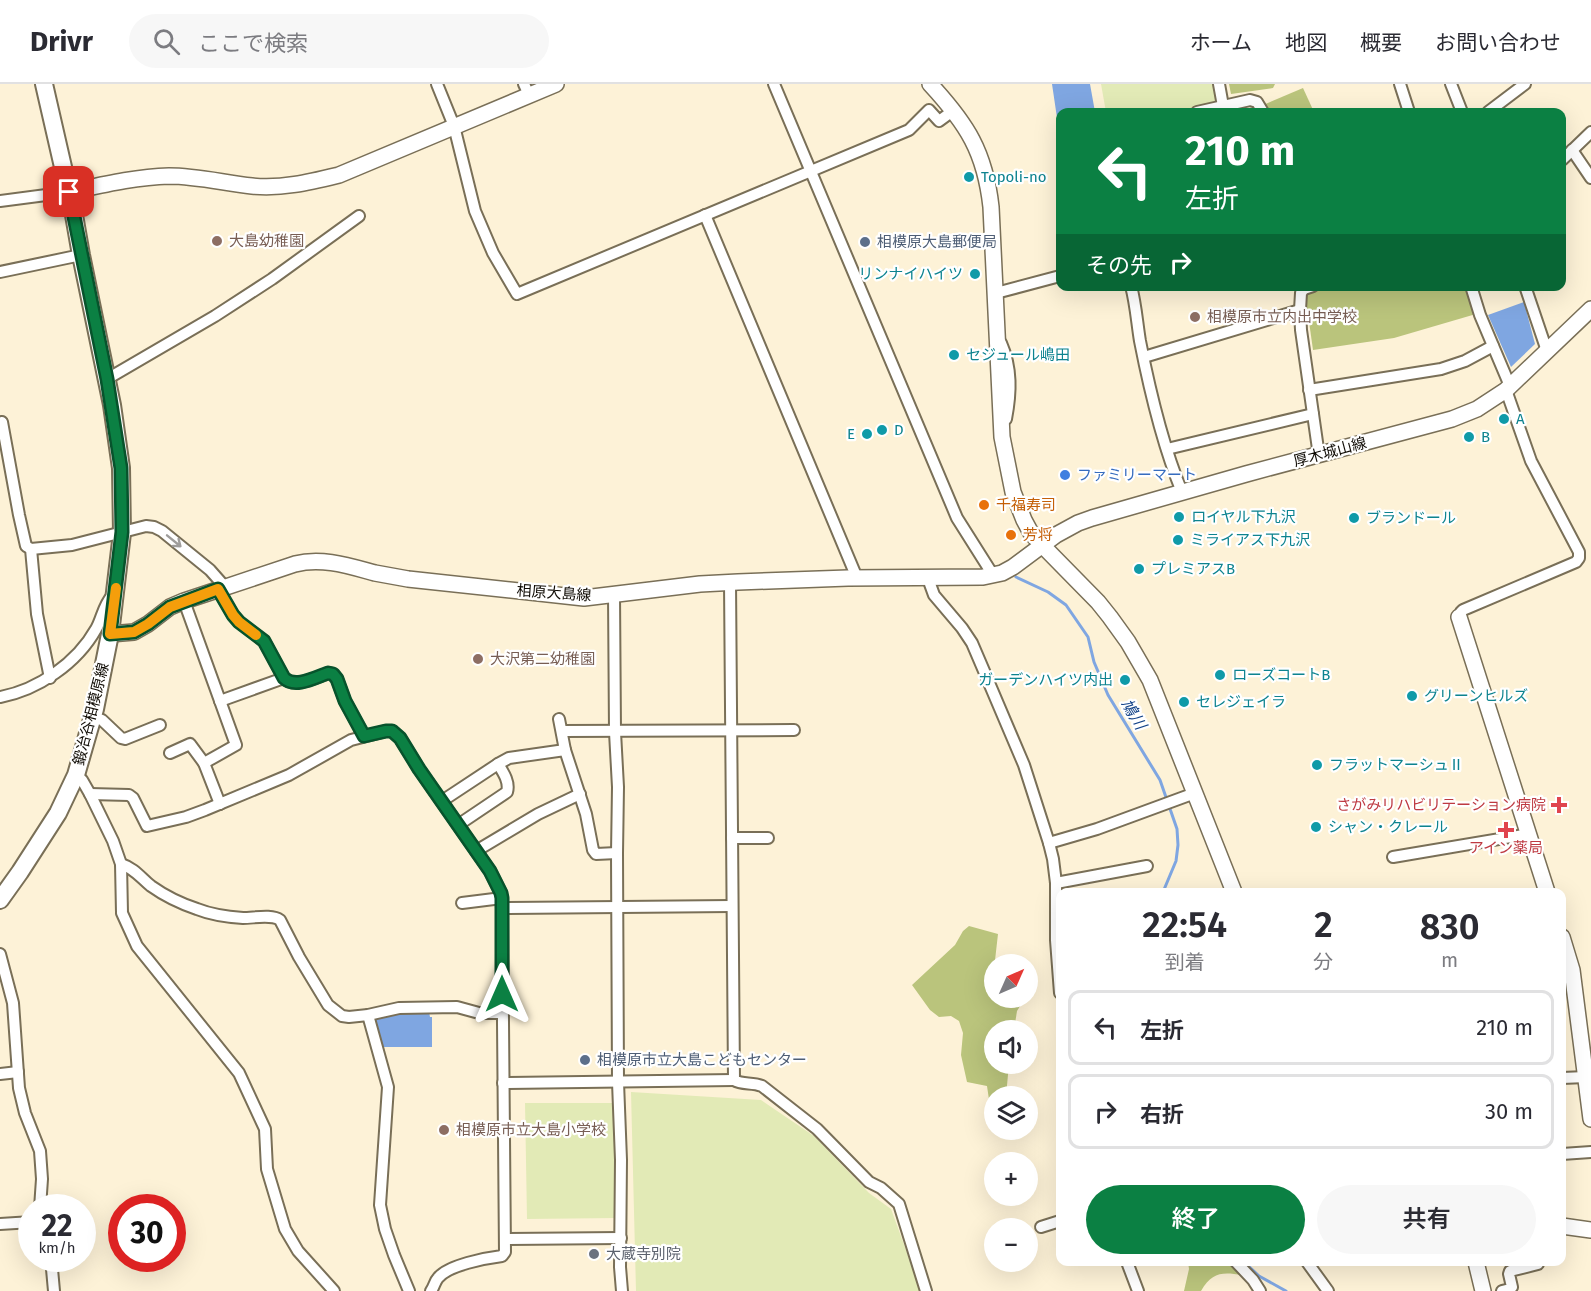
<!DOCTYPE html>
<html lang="ja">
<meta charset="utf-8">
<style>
body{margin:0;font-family:"Fira Sans","Noto Sans JP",sans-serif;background:#f7f7f7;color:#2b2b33;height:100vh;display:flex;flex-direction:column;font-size:22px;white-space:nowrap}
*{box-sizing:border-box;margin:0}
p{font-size:20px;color:#7c7c81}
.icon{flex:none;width:33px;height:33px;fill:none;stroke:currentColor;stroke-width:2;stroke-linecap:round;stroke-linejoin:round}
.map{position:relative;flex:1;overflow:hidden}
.side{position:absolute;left:1056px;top:804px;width:510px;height:378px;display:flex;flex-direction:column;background:#fff;border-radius:12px;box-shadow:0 6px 24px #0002}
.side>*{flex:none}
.guide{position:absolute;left:1056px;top:24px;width:510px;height:183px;border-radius:12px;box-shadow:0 6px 24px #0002;background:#0b8043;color:#fff;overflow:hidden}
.needle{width:39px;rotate:45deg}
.fabs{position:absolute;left:984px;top:870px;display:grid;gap:12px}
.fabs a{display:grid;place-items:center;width:54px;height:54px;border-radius:50%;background:#fff;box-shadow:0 6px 24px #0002;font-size:30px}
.speed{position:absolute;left:18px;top:1110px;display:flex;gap:12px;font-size:30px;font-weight:700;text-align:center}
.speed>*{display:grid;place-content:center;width:78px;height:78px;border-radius:50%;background:#fff;box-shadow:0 6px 24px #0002;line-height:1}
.speed small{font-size:15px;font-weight:400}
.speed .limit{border:9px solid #d22;background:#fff;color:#111}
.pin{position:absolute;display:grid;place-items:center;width:51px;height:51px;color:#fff;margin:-26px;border-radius:12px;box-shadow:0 3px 9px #0006}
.me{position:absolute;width:66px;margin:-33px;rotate:0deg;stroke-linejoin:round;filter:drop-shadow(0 0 4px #0008)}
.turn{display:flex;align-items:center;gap:21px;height:126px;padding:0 30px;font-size:27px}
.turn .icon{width:78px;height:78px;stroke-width:2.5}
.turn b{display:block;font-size:42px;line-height:51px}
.then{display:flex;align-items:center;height:57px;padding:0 30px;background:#0003;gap:12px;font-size:22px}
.eta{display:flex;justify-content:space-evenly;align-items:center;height:102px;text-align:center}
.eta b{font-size:36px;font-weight:600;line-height:42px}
.cta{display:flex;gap:12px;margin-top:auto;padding:12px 30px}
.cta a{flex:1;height:69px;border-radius:36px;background:#0b8043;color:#fff;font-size:24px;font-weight:600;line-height:69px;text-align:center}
.cta a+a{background:#f7f7f7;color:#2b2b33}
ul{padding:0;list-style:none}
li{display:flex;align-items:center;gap:18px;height:75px;margin:0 12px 9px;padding:0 18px;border:3px solid #e1e1e2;border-radius:12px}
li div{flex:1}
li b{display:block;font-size:22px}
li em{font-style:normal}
header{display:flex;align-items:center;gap:36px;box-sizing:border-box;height:84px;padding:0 30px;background:#fff;border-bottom:2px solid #e1e1e2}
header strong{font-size:28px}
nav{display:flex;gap:33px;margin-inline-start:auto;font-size:21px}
.search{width:420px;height:54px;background:#f7f7f7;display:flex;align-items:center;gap:15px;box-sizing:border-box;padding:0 21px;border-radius:33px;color:#7c7c81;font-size:22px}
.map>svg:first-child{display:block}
</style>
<header>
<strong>Drivr</strong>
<div class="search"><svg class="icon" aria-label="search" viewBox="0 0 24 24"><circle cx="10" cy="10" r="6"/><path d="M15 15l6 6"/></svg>ここで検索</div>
<nav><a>ホーム</a><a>地図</a><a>概要</a><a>お問い合わせ</a></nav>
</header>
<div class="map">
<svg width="1591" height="1207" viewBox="0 0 1591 1207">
<rect width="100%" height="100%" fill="#fdf2d7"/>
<g fill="#e2eab6">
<polygon points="1101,0 1216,0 1220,21 1188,28 1106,28"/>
<polygon points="631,1008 761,1016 814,1052 869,1109 891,1125 921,1207 636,1207"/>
<polygon points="525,1019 615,1019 617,1134 527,1135"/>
</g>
<g fill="#bac47c">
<polygon points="1229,0 1275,0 1273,4 1231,10"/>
<polygon points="1303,4 1314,28 1266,28 1263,21"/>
<polygon points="1327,202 1466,203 1476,230 1394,254 1313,266 1305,209"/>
<polygon points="969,842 998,850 994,885 986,897 991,903 994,904 994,914 1025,914 1017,927 1014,946 994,946 994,980 1009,980 1006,1012 994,1012 994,1027 991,1029 987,1002 967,998 961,971 963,949 959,937 951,932 939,933 930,926 912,901 955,861 963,847"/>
<path d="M1188,1178H1240L1242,1191C1222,1188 1212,1188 1201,1207H1184L1189,1185Z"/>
</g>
<g fill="#7fa6e1">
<polygon points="1052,0 1090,0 1095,28 1060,28 1060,54"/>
<polygon points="1524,218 1535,260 1511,283 1488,231"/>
<polygon points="398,928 429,928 430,933 432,933 432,963 381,963 374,937 376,935"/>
</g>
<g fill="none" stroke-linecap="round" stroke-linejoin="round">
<g stroke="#7fa6e1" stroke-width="3">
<polyline points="1016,493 1048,508 1066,521 1088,553 1094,578 1108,611 1160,696 1177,745 1178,761 1176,777 1163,808"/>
<polyline points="1244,1178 1259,1192 1286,1207"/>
</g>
<defs>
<g id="street">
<polyline points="437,0 454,42 475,127 493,169 517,210 909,46 929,26 939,37 954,26"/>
<polyline points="524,0 529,11"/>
<polyline points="774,0 957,434 993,491"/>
<polyline points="1219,0 1223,22"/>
<polyline points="1400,0 1409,28"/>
<polyline points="1451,0 1462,28"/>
<polyline points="1197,28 1250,16 1257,18 1263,28"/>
<polyline points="1488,28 1525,0"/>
<polyline points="1572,66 1591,94"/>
<polyline points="1562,76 1591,48"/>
<polyline points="0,117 69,108"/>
<polyline points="705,131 857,494"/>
<polyline points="0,188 81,171"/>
<path d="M1131,202C1136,221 1137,239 1140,257C1150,308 1162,360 1182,408"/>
<polyline points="1313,202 1304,205 1301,209 1300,226 1301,246 1319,372"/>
<polyline points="1471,202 1480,231 1510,302"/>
<polyline points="1525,202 1547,267"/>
<polyline points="996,209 1060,192"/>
<path d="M1001,259C1012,284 1011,309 1006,335"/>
<polyline points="1144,273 1300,226"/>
<polyline points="107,295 215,232 272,195 359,132"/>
<polyline points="1309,306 1441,285 1465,277 1493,262"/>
<polyline points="2,338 19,431 26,462 31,465 37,530 50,594"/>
<polyline points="1167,365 1313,330"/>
<polyline points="31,465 72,461 146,442 154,443 162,447 210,486 225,503"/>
<polyline points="929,494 930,500 934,511 962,544 972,559 984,587 1024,681 1049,759 1053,775 1056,799 1056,856 1060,909"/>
<path d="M730,498L734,996C742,1001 752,998 762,1002L817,1045L869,1098L881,1104L899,1120L926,1207"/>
<path d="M218,505L233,531L239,538L264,557L284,594C295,605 316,593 329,589L333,590L337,595L345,617L364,652"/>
<polyline points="614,510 615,648 618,703 617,769 618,998 621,1076 620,1183 622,1207"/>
<polyline points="184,517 236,661 204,679"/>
<polyline points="1459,533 1461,528 1463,526 1576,478 1579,474 1579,468 1531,377 1506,306"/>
<path d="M0,613C38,606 77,579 96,545C102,535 103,522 112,512"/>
<polyline points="220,617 284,594"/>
<polyline points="93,633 102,636 121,654 125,655 160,641"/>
<polyline points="559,635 565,666 586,730 593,766 596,770 617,769"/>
<polyline points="562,647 794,646"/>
<polyline points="170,669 190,660 204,679 220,720"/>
<polyline points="76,691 82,696 90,710 113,757 121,780 122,829 137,862 239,989 265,1045 267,1085 285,1145 298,1167 334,1207"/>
<polyline points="90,710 129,711 133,714 147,742 186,733 205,726 289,691 351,656 386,647 392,647 400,654 419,685 476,767 490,787 501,809 502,824"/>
<polyline points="442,717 498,680 509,674 565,666"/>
<path d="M458,741L507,708C510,698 503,688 498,680"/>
<polyline points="732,754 768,754"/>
<polyline points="1049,759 1097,745 1195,709"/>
<polyline points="476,767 538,730 580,710"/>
<polyline points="1393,773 1529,750"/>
<path d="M121,780C134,784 141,794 151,802C165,812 182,820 197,825C212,831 228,833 243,834C254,834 272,830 280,836L299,873L328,921L342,932L349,933L368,931L399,924L457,923L479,929H502"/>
<polyline points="1056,799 1147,782"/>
<polyline points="462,819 502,814"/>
<polyline points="0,870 13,919 19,1004 25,1029 40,1067 42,1095 40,1124"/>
<polyline points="368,931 388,1003 380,1121 385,1145 394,1171 409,1207"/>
<polyline points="0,990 18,988"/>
<polyline points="1562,994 1586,993"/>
<polyline points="503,999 734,996"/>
<polyline points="1562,1070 1591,1068"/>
<polyline points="0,1140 32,1138"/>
<polyline points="1041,1143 1060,1137"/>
<polyline points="505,1155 621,1154"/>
<polyline points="51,1174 54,1207"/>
<polyline points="1127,1178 1138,1207"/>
<polyline points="1236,1178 1253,1196 1260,1207"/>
<polyline points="1307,1178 1328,1207"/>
<path d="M431,1207C434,1203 435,1197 438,1194C448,1181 486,1174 502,1172L505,1168L502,824L732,822"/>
<polyline points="1502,1207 1510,1205 1512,1203 1509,1190 1510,1187 1538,1180"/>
</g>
<g id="secondary">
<path d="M930,0C967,40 985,68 991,123L1002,353L1013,408L1024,436L1031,449L1042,461L1098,518L1110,533L1128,558L1150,596L1234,808"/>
<path d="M69,108C102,101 135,93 169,92C197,92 224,99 252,102C282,105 310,98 339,91L556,0"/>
<polyline points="1459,533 1547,808"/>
<path d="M110,550L134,548L148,540L170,523L184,517L295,480C322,473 349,482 375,489C386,491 397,493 408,495L584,514L700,500L738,498L848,494L983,493L1002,489L1013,483L1056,451L1078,439L1092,434L1246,390L1452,335L1477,325L1506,306L1591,225"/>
<polyline points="1562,853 1572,886 1591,1035"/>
<polyline points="1562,1142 1591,1146"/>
<polyline points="1476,1178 1483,1207"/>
</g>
<polyline id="primary" points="0,816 20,788 58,729 76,691 95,625 110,550 122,449 121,384 112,321 81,171 74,131 44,0"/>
</defs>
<use href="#street" stroke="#796f57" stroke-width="14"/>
<use href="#secondary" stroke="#796f57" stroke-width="18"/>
<use href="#primary" stroke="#796f57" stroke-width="20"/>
<use href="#street" stroke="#fff" stroke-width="10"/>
<use href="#secondary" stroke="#fff" stroke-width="15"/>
<use href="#primary" stroke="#fff" stroke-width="16"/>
</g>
<defs><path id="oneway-shaft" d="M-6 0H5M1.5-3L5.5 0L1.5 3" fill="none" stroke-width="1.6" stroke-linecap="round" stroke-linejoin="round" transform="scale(1.5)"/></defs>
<use stroke="#9f9d9b" href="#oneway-shaft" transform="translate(174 457) rotate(39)"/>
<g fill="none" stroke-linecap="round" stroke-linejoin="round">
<defs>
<path id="route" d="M69,108L107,295L121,384L122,448L110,550L134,548L148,540L170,523L218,505L233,531L239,538L264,557L284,594C295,605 316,593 328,589L333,590L337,595L345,617L364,652L386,647H392L400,654L419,685L490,787L501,809L502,814V910"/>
</defs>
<use href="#route" stroke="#07532c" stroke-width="15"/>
<use href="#route" stroke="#0b8043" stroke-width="10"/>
<polyline stroke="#f59e0b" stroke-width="10" points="116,504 110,550 134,548 148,540 170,523 218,505 233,531 239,538 256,551"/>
</g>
<g fill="#0f9aa8" stroke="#fff" stroke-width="2">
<circle cx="969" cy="93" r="6"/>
<circle cx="975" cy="190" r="6"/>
<circle cx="954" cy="271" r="6"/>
<circle cx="1504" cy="335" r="6"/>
<circle cx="882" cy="346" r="6"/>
<circle cx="867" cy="350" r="6"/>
<circle cx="1469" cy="353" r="6"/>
<circle cx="1179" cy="433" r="6"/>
<circle cx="1354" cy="434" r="6"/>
<circle cx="1178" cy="456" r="6"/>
<circle cx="1139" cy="485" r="6"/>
<circle cx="1220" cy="591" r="6"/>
<circle cx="1125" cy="596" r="6"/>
<circle cx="1412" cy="612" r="6"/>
<circle cx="1184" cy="618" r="6"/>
<circle cx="1317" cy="681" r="6"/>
<circle cx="1316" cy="743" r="6"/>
</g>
<g fill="#8d6e63" stroke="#fff" stroke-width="2">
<circle cx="217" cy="157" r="6"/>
<circle cx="1195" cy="233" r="6"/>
<circle cx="478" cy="575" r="6"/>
<circle cx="444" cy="1046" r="6"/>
</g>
<g fill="#5c6f8a" stroke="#fff" stroke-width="2">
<circle cx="865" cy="158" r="6"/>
<circle cx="585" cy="976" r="6"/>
</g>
<circle fill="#3f7fe0" stroke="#fff" stroke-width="2" cx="1065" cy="391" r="6"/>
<g fill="#e8710a" stroke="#fff" stroke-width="2">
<circle cx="984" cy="421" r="6"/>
<circle cx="1011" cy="451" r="6"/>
</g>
<g fill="#e0444e" stroke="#fff" stroke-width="2">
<path d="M1556 712h6v6h6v6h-6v6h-6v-6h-6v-6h6z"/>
<path d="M1503 737h6v6h6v6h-6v6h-6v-6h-6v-6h6z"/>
</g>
<circle fill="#6b7280" stroke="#fff" stroke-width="2" cx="594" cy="1170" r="6"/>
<g text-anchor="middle" stroke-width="4.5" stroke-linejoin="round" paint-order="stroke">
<g font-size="15" fill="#0d838f" stroke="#fff" text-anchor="start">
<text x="981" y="98">Topoli-no</text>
<text x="963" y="195" text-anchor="end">リンナイハイツ</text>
<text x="966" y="276">セジュール嶋田</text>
<text x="1516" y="340">A</text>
<text x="894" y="351">D</text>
<text x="855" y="355" text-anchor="end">E</text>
<text x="1481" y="358">B</text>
<text x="1191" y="438">ロイヤル下九沢</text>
<text x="1366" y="439">ブランドール</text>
<text x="1190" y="461">ミライアス下九沢</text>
<text x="1151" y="490">プレミアスB</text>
<text x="1232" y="596">ローズコートB</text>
<text x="1113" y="601" text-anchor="end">ガーデンハイツ内出</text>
<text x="1424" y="617">グリーンヒルズ</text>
<text x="1196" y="623">セレジェイラ</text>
<text x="1329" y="686">フラットマーシュⅡ</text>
<text x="1328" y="748">シャン・クレール</text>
</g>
<g font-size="15" fill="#785e54" stroke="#fff" text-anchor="start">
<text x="229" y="162">大島幼稚園</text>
<text x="1207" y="238">相模原市立内出中学校</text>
<text x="490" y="580">大沢第二幼稚園</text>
<text x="456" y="1051">相模原市立大島小学校</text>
</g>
<g font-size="15" fill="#4e5e75" stroke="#fff" text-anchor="start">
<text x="877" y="163">相模原大島郵便局</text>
<text x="597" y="981">相模原市立大島こどもセンター</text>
</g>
<g font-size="15" fill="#0f0b04" stroke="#fff">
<text transform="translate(1330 368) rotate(-15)" y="5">厚木城山線</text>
<text transform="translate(554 509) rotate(4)" y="5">相原大島線</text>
<text transform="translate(91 630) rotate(-76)" y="5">鍛冶谷相模原線</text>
</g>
<g font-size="15" fill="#366cbe" stroke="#fff" text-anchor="start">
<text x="1077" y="396">ファミリーマート</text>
</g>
<g font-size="15" fill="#c56008" stroke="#fff" text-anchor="start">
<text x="996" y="426">千福寿司</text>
<text x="1023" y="456">芳将</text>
</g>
<g font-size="15" fill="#be3a42" stroke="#fff" text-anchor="end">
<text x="1546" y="726">さがみリハビリテーション病院</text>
<text x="1506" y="769" text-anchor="middle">アイン薬局</text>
</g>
<g font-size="15" fill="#5b616d" stroke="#fff" text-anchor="start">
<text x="606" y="1175">大蔵寺別院</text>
</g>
<g font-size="16" font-style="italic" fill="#134388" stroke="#fff">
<text transform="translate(1134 630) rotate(58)" y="6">鳩川</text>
</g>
</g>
</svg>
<div class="fabs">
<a><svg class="needle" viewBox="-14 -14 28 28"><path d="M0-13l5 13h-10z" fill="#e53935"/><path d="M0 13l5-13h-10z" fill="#7c7c81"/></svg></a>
<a><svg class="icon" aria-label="sound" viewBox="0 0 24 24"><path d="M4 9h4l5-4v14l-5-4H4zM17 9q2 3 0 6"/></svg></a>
<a><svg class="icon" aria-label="layers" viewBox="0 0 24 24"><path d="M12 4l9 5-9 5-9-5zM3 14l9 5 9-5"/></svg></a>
<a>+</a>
<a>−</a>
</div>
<div class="speed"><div>22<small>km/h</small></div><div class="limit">30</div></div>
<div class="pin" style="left:69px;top:108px;background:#d93025"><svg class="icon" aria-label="arrive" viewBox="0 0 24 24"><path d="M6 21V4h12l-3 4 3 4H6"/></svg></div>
<svg class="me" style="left:502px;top:910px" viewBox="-20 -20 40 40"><path d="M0-17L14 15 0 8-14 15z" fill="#0b8043" stroke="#fff" stroke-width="4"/></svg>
<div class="guide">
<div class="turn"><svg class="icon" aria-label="left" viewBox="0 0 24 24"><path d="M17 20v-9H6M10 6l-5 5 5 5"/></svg><div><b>210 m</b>左折</div></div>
<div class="then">その先<svg class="icon" aria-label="right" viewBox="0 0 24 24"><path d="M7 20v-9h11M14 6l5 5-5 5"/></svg></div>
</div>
<section class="side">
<div class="eta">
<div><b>22:54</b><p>到着</p></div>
<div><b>2</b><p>分</p></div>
<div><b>830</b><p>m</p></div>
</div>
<ul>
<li><svg class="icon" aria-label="left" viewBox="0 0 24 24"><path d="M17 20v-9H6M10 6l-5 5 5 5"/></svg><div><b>左折</b></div><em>210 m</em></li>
<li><svg class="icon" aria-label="right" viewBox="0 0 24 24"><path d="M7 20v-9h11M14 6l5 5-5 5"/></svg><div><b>右折</b></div><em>30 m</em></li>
</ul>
<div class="cta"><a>終了</a><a>共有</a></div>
</section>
</div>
